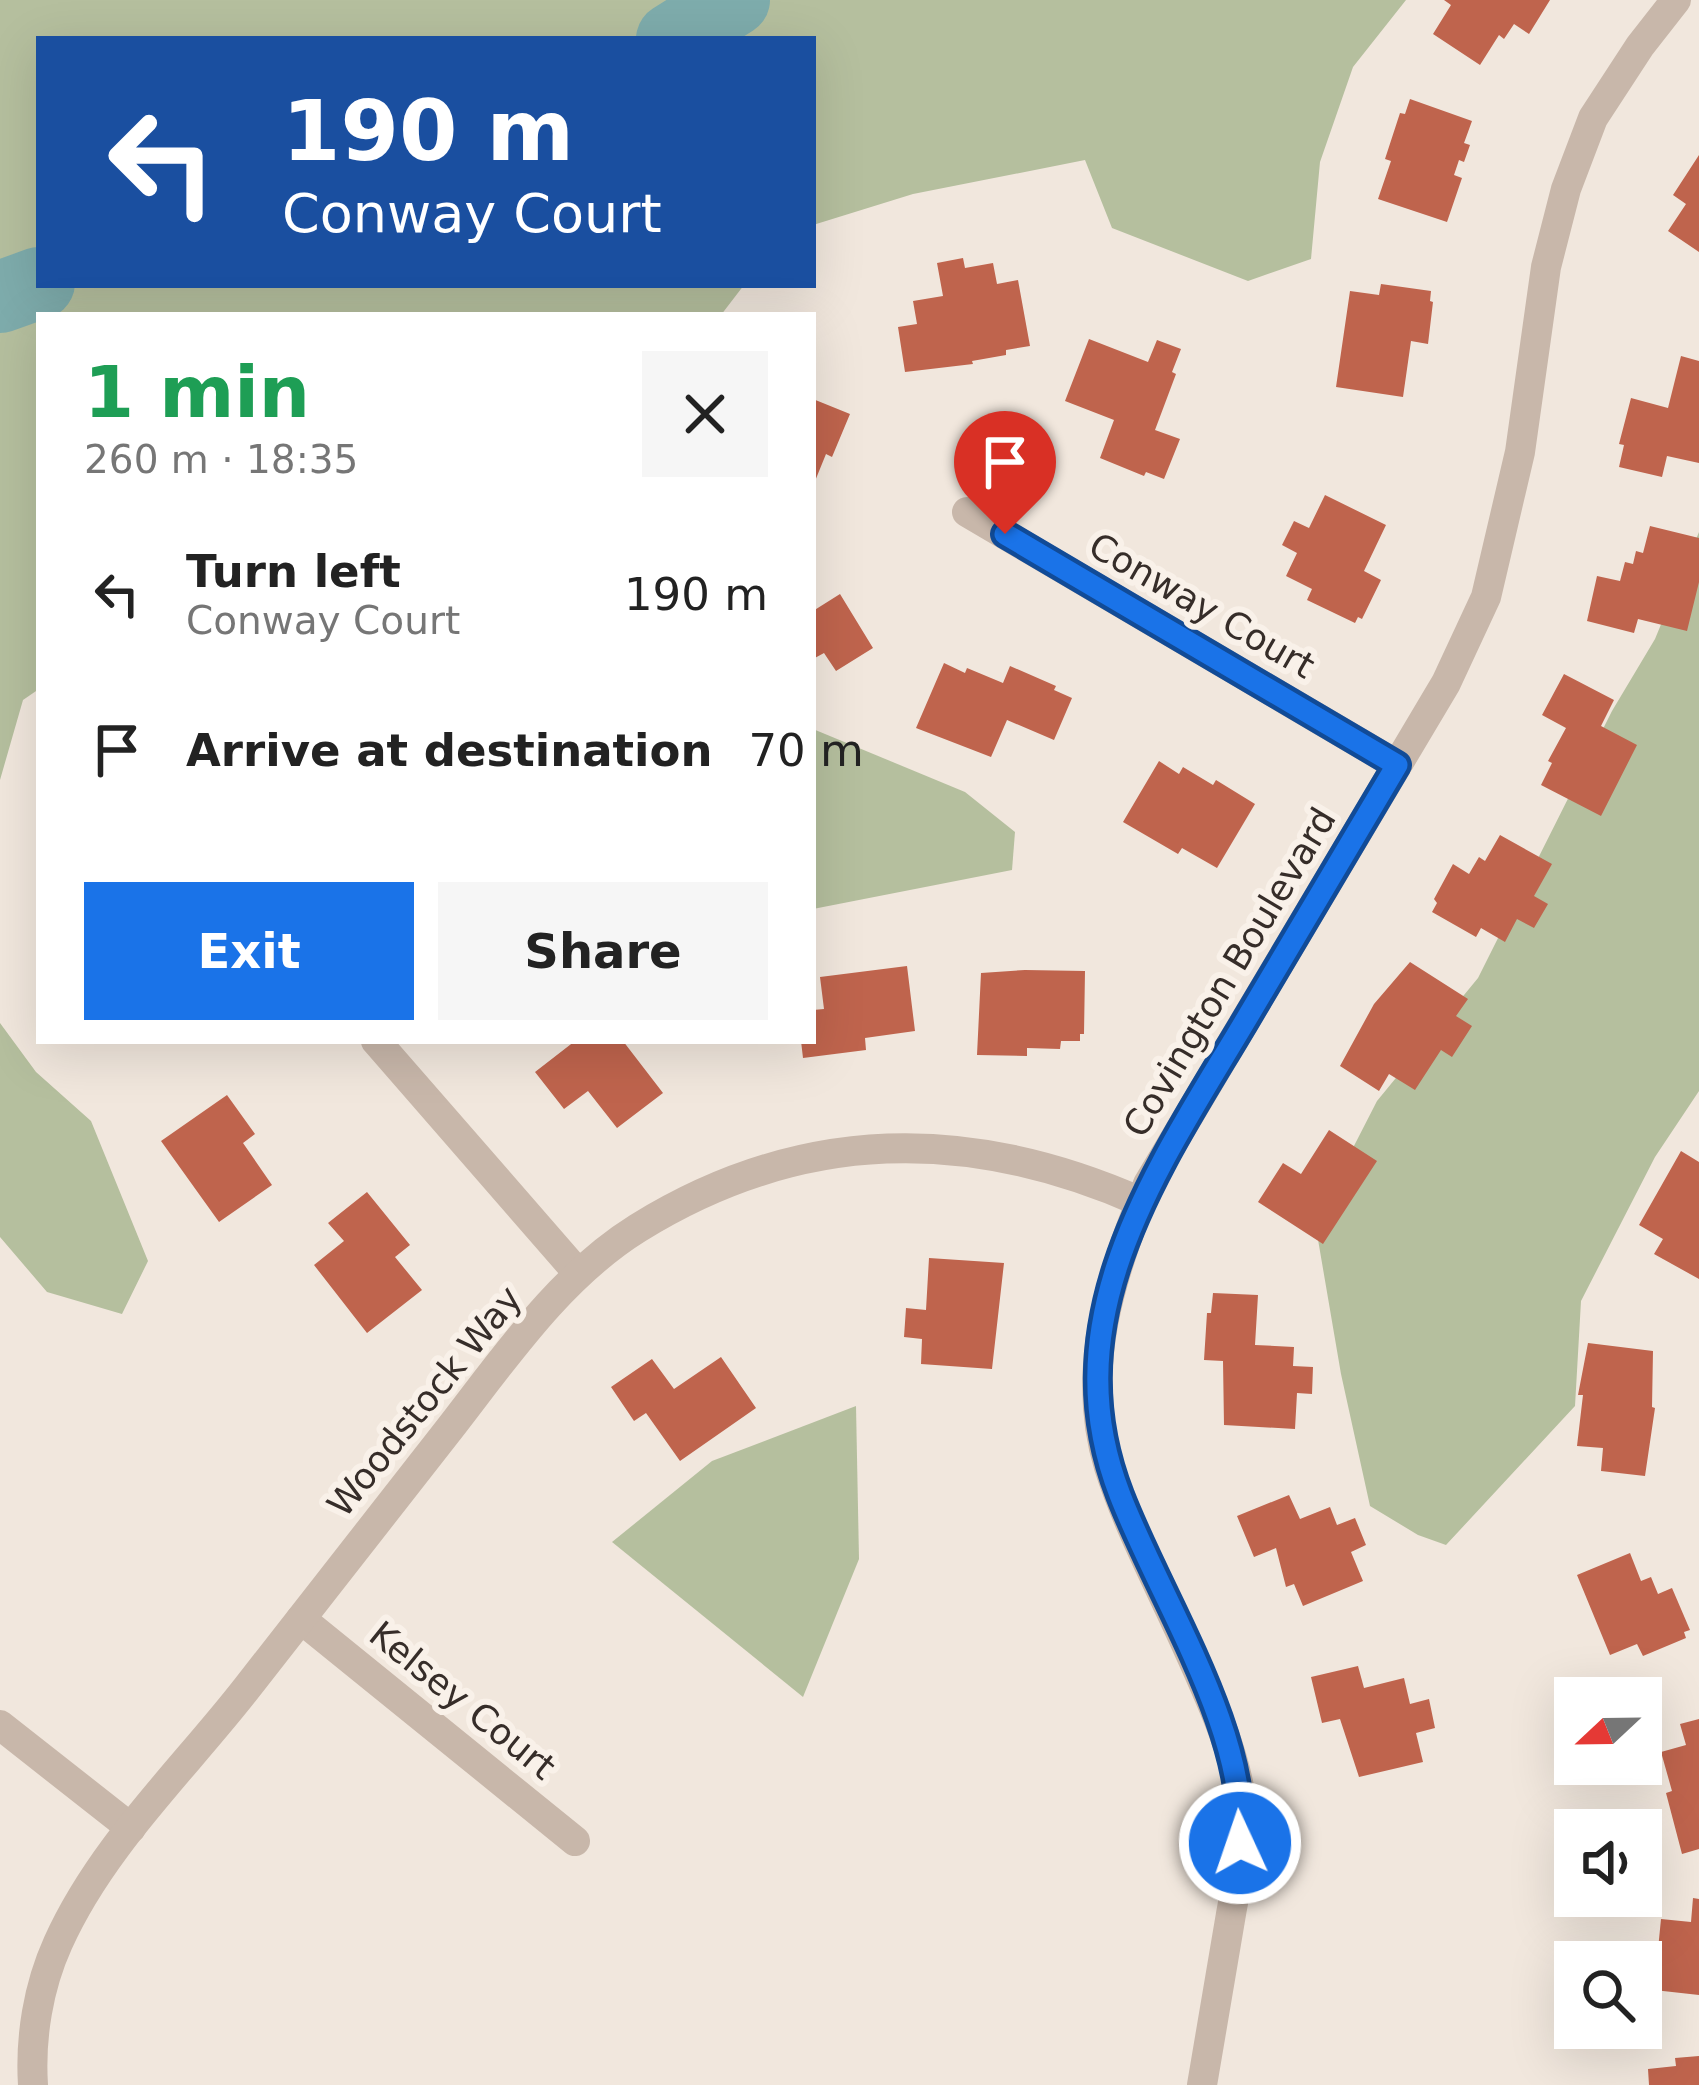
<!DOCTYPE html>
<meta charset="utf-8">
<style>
body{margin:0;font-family:"DejaVu Sans",sans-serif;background:#f6f6f6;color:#222;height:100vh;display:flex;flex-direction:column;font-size:45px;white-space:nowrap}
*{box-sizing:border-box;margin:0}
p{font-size:39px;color:#767676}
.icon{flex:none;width:66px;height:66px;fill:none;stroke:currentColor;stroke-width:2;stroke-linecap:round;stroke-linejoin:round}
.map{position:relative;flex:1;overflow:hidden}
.sheet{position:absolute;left:36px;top:312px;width:780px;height:732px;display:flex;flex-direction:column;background:#fff;border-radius:0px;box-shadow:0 12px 48px #0002}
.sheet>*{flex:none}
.guide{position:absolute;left:36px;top:36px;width:780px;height:252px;border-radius:0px;box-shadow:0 12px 48px #0002;background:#1a4fa0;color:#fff;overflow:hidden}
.needle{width:78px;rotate:248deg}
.tools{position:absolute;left:1554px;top:1677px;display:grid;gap:24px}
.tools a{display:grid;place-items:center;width:108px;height:108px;border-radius:0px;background:#fff;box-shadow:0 12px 48px #0002;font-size:60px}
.pin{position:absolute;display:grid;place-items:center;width:102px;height:102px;color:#fff;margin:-123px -51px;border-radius:50% 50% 50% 0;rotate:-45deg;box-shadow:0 0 12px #0007}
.pin .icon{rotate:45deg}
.me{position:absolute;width:132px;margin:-66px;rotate:357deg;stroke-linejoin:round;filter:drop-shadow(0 0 9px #0008)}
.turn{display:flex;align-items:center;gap:42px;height:252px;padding:0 48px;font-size:54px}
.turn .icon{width:156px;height:156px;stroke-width:2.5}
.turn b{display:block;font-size:84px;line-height:102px}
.round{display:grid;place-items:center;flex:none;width:126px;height:126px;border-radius:0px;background:#f6f6f6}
.head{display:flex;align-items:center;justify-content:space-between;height:204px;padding:0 48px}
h1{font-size:72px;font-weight:600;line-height:90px;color:#1e9e55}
.primary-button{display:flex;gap:24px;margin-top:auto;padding:24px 48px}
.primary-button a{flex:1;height:138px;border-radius:0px;background:#1a73e8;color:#fff;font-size:48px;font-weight:600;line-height:138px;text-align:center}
.primary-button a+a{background:#f6f6f6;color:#222}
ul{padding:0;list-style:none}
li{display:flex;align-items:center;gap:36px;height:156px;padding:0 48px}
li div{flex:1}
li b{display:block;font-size:45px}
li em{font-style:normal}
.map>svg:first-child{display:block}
</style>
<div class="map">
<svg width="1699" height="2085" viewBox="0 0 1699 2085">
<rect width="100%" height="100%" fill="#f1e7dd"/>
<g fill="#b5bf9e">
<polygon points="0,0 1406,0 1353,67 1320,162 1311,259 1248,281 1112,228 1085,160 913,194 813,225 813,39 39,39 39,285 744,285 721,315 39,315 39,689 23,700 0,780"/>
<polygon points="1699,532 1699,1091 1655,1157 1581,1301 1575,1406 1446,1545 1418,1535 1370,1506 1341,1374 1315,1222 1377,1101 1478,978 1612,711 1655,639"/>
<polygon points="813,729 965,792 1015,832 1012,870 813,909"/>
<polygon points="0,1023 36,1072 91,1121 148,1261 122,1314 47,1292 0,1237"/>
<polygon points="856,1406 859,1559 803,1697 612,1542 712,1461"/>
</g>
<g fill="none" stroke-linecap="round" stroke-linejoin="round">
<g stroke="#7eacac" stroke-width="72">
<polyline points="672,39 734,0"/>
<polyline points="0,297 39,283"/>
</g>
</g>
<g fill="#bf644d">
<polygon points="1444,0 1550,0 1529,34 1514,24 1504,39 1499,35 1480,65 1433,34 1451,5"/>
<polygon points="1410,99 1472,121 1464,143 1470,145 1464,162 1459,160 1454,175 1462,178 1447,222 1378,199 1391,161 1385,159 1400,113 1405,114"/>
<polygon points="1699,155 1699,252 1668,231 1686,204 1673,195"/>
<polygon points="963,258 965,268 993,263 997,284 1018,280 1030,346 1006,350 1006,355 972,361 973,364 905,372 898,327 917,324 913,301 943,296 937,263"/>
<polygon points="1381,284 1431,291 1430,301 1433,302 1428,344 1411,341 1403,397 1336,387 1350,291 1379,295"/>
<polygon points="1089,339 1148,362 1157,340 1181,349 1172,372 1176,374 1155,430 1180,439 1164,479 1146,472 1144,476 1100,458 1114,420 1065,401"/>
<polygon points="1681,356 1699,361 1699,463 1667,456 1662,477 1619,467 1624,445 1619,444 1631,398 1668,408"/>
<polygon points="813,399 850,414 832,457 826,454 813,486"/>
<polygon points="1325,495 1386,525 1364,571 1381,580 1362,619 1358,617 1355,623 1307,600 1312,589 1286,576 1297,553 1282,545 1294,521 1309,528"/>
<polygon points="1650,526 1699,538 1699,582 1687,631 1638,619 1634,633 1587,621 1597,576 1620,581 1625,562 1633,564 1636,551 1643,553"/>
<polygon points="840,594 873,648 836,671 824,653 813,659 813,611"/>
<polygon points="944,663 965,673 967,668 1003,683 1010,666 1056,686 1054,690 1072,698 1054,740 1007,720 991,757 916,728"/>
<polygon points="1564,674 1614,700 1601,726 1637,745 1601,816 1541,785 1552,763 1548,761 1566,728 1542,715"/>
<polygon points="1159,761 1179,774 1183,767 1213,785 1216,780 1255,804 1217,868 1182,848 1178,854 1123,822"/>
<polygon points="1500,835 1552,864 1534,896 1548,904 1534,928 1517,919 1505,942 1481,928 1476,937 1432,912 1437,903 1434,899 1453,864 1469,874 1479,857 1485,861"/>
<polygon points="1410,962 1468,999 1456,1016 1472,1026 1452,1057 1441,1050 1415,1090 1389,1074 1379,1091 1340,1066 1374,1004"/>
<polygon points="907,966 915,1031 865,1038 866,1050 803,1058 801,1041 813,1041 813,1010 824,1009 820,977"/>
<polygon points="1025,970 1085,971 1084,1034 1080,1034 1080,1041 1061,1041 1060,1049 1027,1048 1027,1056 977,1055 981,973"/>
<polygon points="575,1041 623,1041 663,1093 617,1128 588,1091 564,1109 535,1072"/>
<polygon points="227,1095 255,1134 243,1143 272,1185 219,1222 161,1141"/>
<polygon points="1329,1130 1377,1161 1323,1244 1258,1202 1283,1163 1301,1174"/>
<polygon points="1681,1151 1699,1162 1699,1279 1654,1254 1663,1239 1639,1225"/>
<polygon points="367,1192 410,1245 395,1257 422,1290 367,1333 314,1265 344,1241 328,1223"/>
<polygon points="929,1258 1004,1263 992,1369 921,1364 922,1339 904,1337 906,1308 926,1310"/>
<polygon points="1213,1293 1258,1295 1255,1345 1294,1347 1293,1366 1313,1367 1312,1394 1297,1393 1295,1429 1224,1425 1223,1361 1204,1360 1207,1313 1211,1313"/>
<polygon points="1588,1343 1653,1351 1652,1407 1655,1408 1645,1476 1601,1471 1603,1448 1577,1446 1583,1395 1578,1395"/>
<polygon points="721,1357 756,1408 680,1461 646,1413 634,1421 611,1387 652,1359 674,1389"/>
<polygon points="1289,1495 1300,1519 1330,1507 1337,1525 1355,1518 1366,1545 1351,1552 1363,1581 1303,1606 1294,1584 1286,1587 1276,1548 1254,1557 1237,1516"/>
<polygon points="1630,1553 1641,1581 1651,1577 1658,1594 1672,1588 1690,1630 1684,1632 1686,1638 1643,1656 1637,1644 1610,1655 1577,1575"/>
<polygon points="1358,1666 1364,1688 1404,1678 1410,1704 1429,1699 1435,1728 1416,1733 1423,1762 1359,1777 1340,1719 1322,1723 1311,1677"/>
<polygon points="1699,1719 1699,1849 1682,1854 1666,1793 1672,1791 1661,1752 1686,1745 1680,1724"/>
<polygon points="1693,1898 1699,1899 1699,1995 1654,1990 1661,1919 1691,1922"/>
<polygon points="1699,2056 1699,2085 1649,2085 1648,2069 1676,2066 1675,2058"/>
</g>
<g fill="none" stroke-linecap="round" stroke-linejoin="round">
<g stroke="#c8b7aa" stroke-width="30">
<polyline points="967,512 1397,765"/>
<polyline points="376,1041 578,1273"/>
<polyline points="301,1619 575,1841"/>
<polyline points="0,1725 131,1828"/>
<path d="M33,2085C30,2038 38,1987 58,1943C101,1847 182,1771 246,1689C313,1603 380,1517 447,1432C504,1359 559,1277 638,1228C801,1127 969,1126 1141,1202"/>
<path d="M1202,2085C1212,2028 1221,1971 1231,1914C1237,1880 1247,1840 1242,1805C1235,1751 1211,1700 1189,1651C1162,1590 1129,1530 1109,1467C1079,1370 1111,1273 1148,1184L1446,683L1486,597L1520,452L1546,267L1566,189L1593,118L1640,46L1676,0"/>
</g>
</g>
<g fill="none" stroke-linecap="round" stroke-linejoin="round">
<defs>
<path id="route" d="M1005,534L1397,765C1346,851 1295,937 1244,1023C1157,1169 1051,1318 1120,1495C1160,1599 1249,1732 1240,1843"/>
</defs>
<use href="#route" stroke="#114b97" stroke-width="30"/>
<use href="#route" stroke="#1a73e8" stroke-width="21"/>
</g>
<g text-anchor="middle" stroke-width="12" stroke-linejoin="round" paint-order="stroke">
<g font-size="36" fill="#362d29" stroke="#f9f1e9">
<text transform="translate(1202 605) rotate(30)" y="13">Conway Court</text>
<text transform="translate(1229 972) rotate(-59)" y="13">Covington Boulevard</text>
<text transform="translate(424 1401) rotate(-51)" y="13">Woodstock Way</text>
<text transform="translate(463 1700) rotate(39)" y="13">Kelsey Court</text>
</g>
</g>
</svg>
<div class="tools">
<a><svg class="needle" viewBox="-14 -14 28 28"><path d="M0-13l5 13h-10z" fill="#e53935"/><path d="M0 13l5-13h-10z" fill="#767676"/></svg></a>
<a><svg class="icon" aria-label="sound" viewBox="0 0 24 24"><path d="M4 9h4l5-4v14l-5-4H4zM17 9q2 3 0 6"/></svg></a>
<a><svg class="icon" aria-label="search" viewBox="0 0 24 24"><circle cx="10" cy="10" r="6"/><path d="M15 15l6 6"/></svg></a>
</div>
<div class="pin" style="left:1005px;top:534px;background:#d93025"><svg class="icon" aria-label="arrive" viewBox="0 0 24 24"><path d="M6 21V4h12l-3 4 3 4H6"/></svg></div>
<svg class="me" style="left:1240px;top:1843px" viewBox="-20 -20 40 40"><circle r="17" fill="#1a73e8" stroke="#fff" stroke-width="3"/><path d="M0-11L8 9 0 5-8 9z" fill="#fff"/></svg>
<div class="guide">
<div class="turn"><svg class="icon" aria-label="left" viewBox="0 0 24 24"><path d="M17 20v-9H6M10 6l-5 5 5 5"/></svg><div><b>190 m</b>Conway Court</div></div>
</div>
<section class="sheet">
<div class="head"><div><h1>1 min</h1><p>260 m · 18:35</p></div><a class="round"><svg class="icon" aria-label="close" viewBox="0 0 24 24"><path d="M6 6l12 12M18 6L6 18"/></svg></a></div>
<ul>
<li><svg class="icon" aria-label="left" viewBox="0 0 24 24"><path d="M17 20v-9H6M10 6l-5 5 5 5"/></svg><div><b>Turn left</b><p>Conway Court</p></div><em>190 m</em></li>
<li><svg class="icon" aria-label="arrive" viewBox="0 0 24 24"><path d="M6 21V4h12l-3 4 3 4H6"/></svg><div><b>Arrive at destination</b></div><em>70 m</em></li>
</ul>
<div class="primary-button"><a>Exit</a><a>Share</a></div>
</section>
</div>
